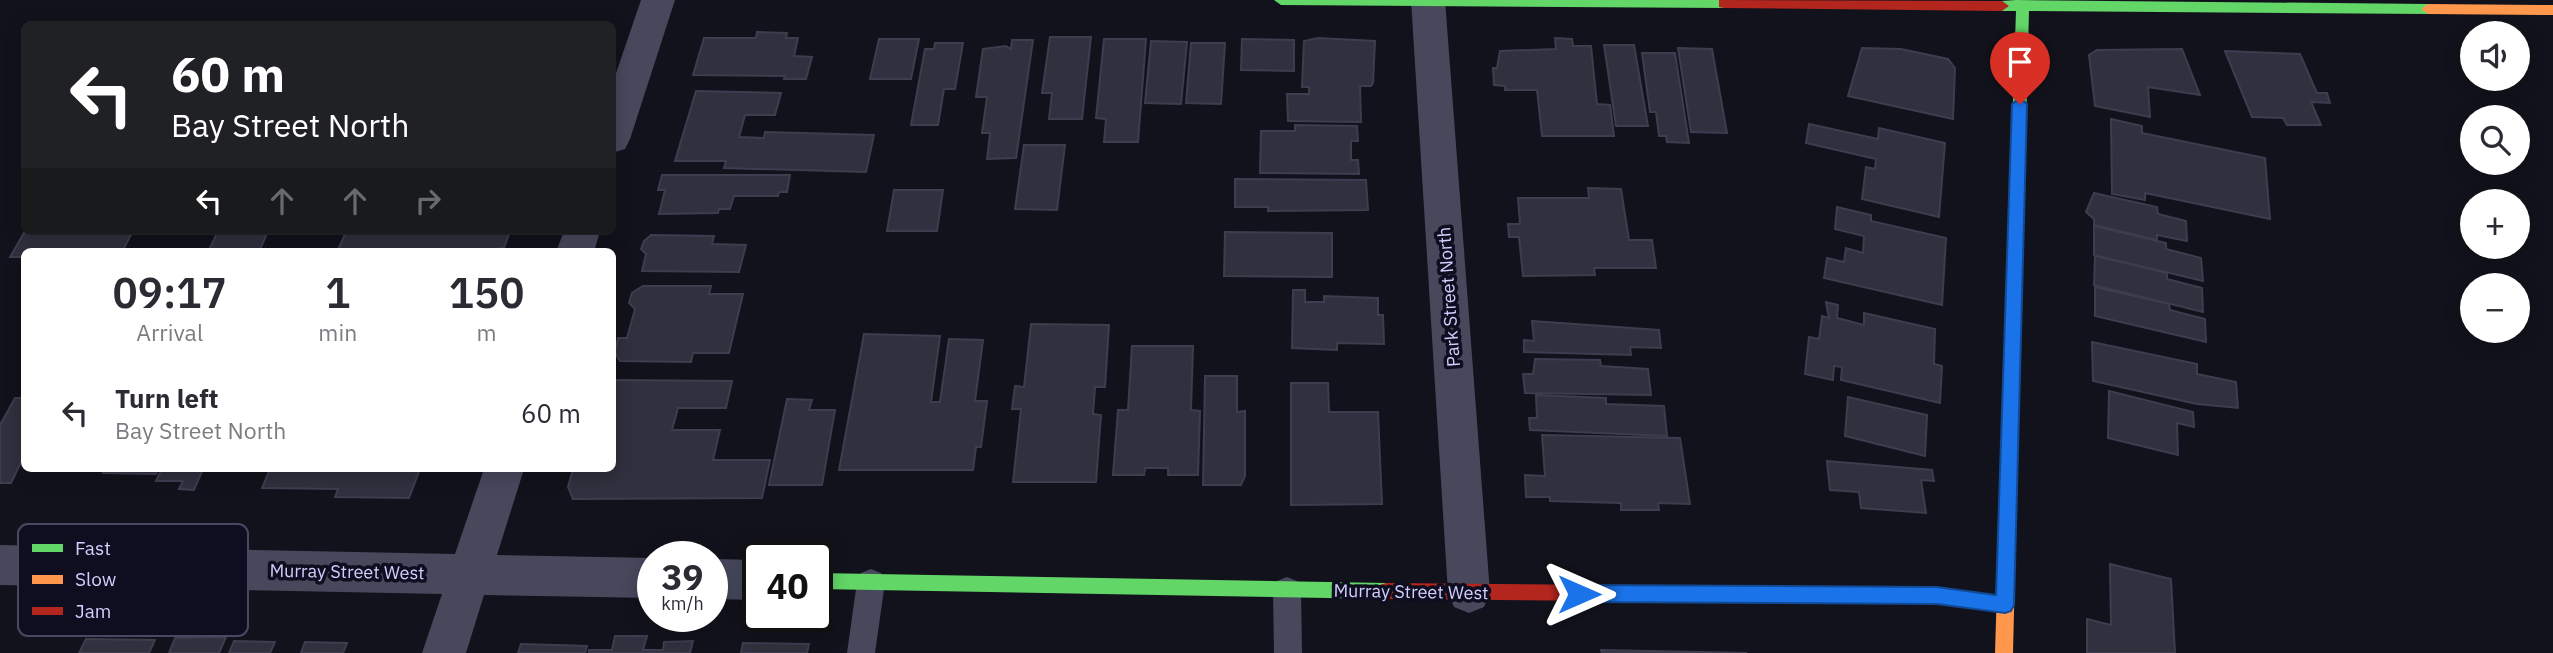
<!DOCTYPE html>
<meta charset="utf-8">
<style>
body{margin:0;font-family:"IBM Plex Sans",sans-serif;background:#f7f7f7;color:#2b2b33;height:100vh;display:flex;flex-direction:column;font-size:26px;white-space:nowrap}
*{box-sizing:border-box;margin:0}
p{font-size:23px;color:#7c7c81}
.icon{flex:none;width:38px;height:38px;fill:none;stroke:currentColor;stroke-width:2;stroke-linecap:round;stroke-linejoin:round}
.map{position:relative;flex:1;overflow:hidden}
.details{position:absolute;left:21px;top:248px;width:595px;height:224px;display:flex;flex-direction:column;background:#fff;border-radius:10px;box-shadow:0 4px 18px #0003}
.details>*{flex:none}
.guide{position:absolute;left:21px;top:21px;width:595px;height:214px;border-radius:10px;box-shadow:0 4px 18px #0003;background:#202124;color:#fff;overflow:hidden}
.buttons{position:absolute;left:2460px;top:21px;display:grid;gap:14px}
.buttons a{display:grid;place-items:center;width:70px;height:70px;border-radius:50%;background:#fff;box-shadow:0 4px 18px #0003;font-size:35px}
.speed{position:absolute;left:637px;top:541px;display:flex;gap:14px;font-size:35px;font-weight:700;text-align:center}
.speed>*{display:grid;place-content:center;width:91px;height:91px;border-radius:50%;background:#fff;box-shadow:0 4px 18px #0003;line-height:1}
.speed small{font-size:18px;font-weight:400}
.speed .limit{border:4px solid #111;border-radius:10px;background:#fff;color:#111}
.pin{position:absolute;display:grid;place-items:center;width:60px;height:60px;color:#fff;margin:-72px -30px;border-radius:50% 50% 50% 0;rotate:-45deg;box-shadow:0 0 7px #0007}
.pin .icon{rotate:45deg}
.me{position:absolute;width:77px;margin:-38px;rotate:90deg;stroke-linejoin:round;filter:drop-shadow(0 0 5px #0008)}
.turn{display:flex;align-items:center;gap:24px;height:147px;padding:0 35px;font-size:32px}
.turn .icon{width:91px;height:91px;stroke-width:2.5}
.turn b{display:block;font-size:49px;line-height:60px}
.lanes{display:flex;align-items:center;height:66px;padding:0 35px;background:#0003;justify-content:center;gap:35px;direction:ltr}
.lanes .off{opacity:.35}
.eta{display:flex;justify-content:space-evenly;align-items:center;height:119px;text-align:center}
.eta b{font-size:42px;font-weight:600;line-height:49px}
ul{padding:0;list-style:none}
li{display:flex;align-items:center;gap:21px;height:91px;padding:0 35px}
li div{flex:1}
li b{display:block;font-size:26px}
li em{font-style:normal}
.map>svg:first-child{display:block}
</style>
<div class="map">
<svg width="2553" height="653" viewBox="0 0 2553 653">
<rect width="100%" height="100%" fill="#12121c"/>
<g fill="#30303e" stroke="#3e3c4f" stroke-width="2">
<polygon points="757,32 787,33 786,38 798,38 794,56 812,57 806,79 784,79 785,76 693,75 704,38 756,38"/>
<polygon points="1050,37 1091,37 1082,119 1049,119 1052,93 1042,93"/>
<polygon points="1318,38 1375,41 1373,83 1371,86 1360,86 1361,122 1288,121 1287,94 1309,94 1309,87 1302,87 1304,41"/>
<polygon points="1555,38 1572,39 1573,46 1591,46 1597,104 1610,105 1614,136 1542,136 1537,90 1505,90 1505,86 1494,85 1493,68 1497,68 1500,51 1556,49"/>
<polygon points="879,39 919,39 911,79 870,79"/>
<polygon points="1104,39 1146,39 1138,142 1104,142 1106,119 1096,118"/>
<polygon points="1242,39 1294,40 1294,71 1241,70"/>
<polygon points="1012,40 1033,40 1016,158 987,159 990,133 982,133 987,97 976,97 983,49 1006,46 1011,49"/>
<polygon points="1151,41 1187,42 1181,104 1145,103"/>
<polygon points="935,43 963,43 955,89 944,89 938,125 911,125 925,49 934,49"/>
<polygon points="1191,43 1225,43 1221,104 1186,103"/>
<polygon points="1604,45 1634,45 1648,126 1616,126"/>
<polygon points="1678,48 1712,49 1727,133 1691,132"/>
<polygon points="1862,48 1901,49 1948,59 1955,68 1953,119 1848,96"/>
<polygon points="2182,49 2200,95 2148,87 2150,117 2095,106 2089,55 2097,50"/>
<polygon points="2225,51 2300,54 2317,93 2327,93 2330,103 2311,102 2321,125 2287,125 2283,118 2252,117"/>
<polygon points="1642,53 1675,53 1689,143 1667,142 1666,136 1659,136 1656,112 1650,112"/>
<polygon points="696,91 781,93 775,115 745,115 739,137 764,138 765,132 874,135 866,172 724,168 726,161 675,161"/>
<polygon points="2111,119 2142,126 2142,133 2265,158 2270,219 2145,193 2145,200 2112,194"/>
<polygon points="1809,124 1878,139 1879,128 1945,143 1939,217 1862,199 1866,167 1875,169 1876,159 1806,143"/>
<polygon points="1295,125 1357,126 1358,141 1351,141 1351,160 1358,160 1359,174 1260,173 1261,131 1295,131"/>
<polygon points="1024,145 1065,145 1057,210 1015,209"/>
<polygon points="662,175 790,175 787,192 779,192 778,196 734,196 730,209 719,209 718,213 659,214 665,190 658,190"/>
<polygon points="1235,179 1366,180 1368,210 1268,211 1268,207 1235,207"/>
<polygon points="1588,188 1621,189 1629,240 1652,240 1656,268 1594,268 1595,275 1523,276 1519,237 1509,237 1508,224 1520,224 1518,198 1589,198"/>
<polygon points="894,190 943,190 937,231 887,231"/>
<polygon points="2094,193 2157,207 2158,214 2186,221 2187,241 2157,235 2157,240 2094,225 2094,219 2086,212"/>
<polygon points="1837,207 1871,215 1871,221 1946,238 1942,305 1824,278 1827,258 1844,262 1846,248 1863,253 1864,236 1835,229"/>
<polygon points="2094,226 2166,243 2166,249 2201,258 2203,281 2094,255"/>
<polygon points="25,231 133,231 122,252 24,252 24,257 10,257"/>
<polygon points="218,231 268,231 259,252 208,252"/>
<polygon points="392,231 510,231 504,248 499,248 497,252 386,249 385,252 337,252 346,232 391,234"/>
<polygon points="1225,232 1332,233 1332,277 1224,276"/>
<polygon points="651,235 714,236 712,244 746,245 739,272 642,271 646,254 641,249 644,241"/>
<polygon points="2095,256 2167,273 2167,279 2202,288 2203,312 2094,285"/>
<polygon points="643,286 711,286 709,294 743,294 729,353 693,353 691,362 620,361 615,353 618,338 627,338 635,309 629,303 632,293"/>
<polygon points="2095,287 2169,304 2170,310 2205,319 2206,342 2095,316"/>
<polygon points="1293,290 1305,290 1305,302 1324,302 1324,296 1378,298 1378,315 1383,315 1384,344 1337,343 1337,350 1292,348"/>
<polygon points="1826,302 1838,305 1837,318 1864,325 1864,313 1935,329 1934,364 1942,366 1940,403 1841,380 1842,367 1834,366 1833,380 1805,374 1809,337 1819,339 1822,316 1829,318"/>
<polygon points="1532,321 1659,330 1661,348 1630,347 1631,355 1524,352 1524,340 1534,341"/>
<polygon points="1031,324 1109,325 1105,387 1095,387 1093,414 1101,415 1096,482 1013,482 1021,409 1012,409 1015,386 1024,387"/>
<polygon points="864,334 940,336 931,402 940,402 949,339 983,340 975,401 987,401 981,447 976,447 973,470 839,470"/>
<polygon points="2092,342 2197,364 2197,374 2236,382 2238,408 2197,404 2093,381"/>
<polygon points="1132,346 1193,346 1191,410 1200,411 1198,475 1168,475 1168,468 1145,468 1144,475 1113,475 1118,410 1128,410"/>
<polygon points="1535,359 1600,360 1601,366 1648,369 1651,395 1525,393 1523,374 1533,374"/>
<polygon points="1205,376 1237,376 1237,412 1245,411 1245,476 1241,485 1203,485"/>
<polygon points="613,380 732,381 726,408 678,408 672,430 720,430 713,460 770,460 762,498 573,499 568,487 573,469 612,469"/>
<polygon points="1291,383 1328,383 1329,412 1378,412 1382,504 1291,505"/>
<polygon points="2109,391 2193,412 2194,427 2177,423 2178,455 2108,438"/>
<polygon points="1536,395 1606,398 1606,404 1664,406 1667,436 1530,430 1529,418 1537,418"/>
<polygon points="1848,397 1927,415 1925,456 1845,436"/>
<polygon points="15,398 24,398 24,456 11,483 0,483 0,425"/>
<polygon points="787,399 812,400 809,410 835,410 822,485 769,485"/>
<polygon points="1542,435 1680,438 1690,504 1658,503 1659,510 1621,510 1621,503 1550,501 1550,497 1526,497 1525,475 1545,476"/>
<polygon points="1827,461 1932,470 1934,481 1921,480 1926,513 1861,508 1859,492 1830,490"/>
<polygon points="105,469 158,469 156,474 103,473"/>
<polygon points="162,469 203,469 194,490 179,489 183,481 156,481"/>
<polygon points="270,469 420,469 409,498 335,497 338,489 262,488"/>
<polygon points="2110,564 2171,579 2175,653 2087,653 2087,619 2111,625"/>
<polygon points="615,636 647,636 643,650 663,650 664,642 693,641 690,653 589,653 589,650 612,650"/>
<polygon points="226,637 219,653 169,653 175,638"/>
<polygon points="86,639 155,640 149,653 79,653"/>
<polygon points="234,641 275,642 270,653 229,653"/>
<polygon points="305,642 347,643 343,653 301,653"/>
<polygon points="743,643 809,644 807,653 741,653"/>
<polygon points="521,644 587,646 585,653 518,653"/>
<polygon points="1601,650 1747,653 1602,653"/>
</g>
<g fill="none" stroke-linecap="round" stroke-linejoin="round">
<g fill="#47485c" fill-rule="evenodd">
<polygon points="871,569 881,573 885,582 875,653 847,653 857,582 861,573"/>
<polygon points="1287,577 1297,581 1301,590 1302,653 1274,653 1273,590 1277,581"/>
</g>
<g fill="#47485c" fill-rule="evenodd">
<polygon points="641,0 675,0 630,139 625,149 612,153 612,85"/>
<polygon points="1411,0 1445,0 1490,593 1484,607 1469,613 1454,607 1448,593"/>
<polygon points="564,231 600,231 594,252 556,252"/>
<polygon points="484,469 524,469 497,555 653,558 653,598 484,595 466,653 422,653 442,594 0,585 0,545 455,554"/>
<polygon points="712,559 758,560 758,600 712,599"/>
</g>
<g fill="#63d668" fill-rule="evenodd">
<polygon points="1274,0 1729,0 1731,3 1724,8 1281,5"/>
<polygon points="2016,0 2428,4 2435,9 2428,14 2029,11 2020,363 2018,368 2012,370 2006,368 2004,363 2016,11 2002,11 1995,6 2002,1"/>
<polygon points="817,573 1386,583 1392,585 1395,591 1392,597 1386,599 817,589"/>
<polygon points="1717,586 1937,587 2005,597 2011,599 2014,605 2011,611 2005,613 1937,603 1717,602 1711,600 1708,594 1711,588"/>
</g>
<g fill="#ff974d" fill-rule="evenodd">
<polygon points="2428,4 2553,5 2553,15 2428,14 2421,9"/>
<polygon points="2012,356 2018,358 2020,363 2013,653 1995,653 2004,363 2006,358"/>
</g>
<g fill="#b3261e" fill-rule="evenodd">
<polygon points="1719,0 2002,1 2009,6 2002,11 1724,8 1719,7"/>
<polygon points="1386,583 1717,586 1723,588 1726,594 1723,600 1717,602 1386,599 1380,597 1377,591 1380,585"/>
</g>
</g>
<polygon fill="#1a73e8" stroke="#114b97" stroke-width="2" points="2020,98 2027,104 2014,605 2011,611 2005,613 1937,604 1579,602 1573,600 1570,594 1573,588 1579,585 1937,587 1996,595 2012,104"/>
<g text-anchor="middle" stroke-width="7" stroke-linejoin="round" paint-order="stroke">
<g font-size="18" fill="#d0cffd" stroke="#0f0e20">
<text transform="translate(1449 297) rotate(-94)" y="6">Park Street North</text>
<text transform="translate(347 572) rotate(1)" y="6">Murray Street West</text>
<text transform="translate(1411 592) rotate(1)" y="6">Murray Street West</text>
</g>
</g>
<rect x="18" y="524" width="230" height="112" rx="10" fill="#0f0e20" stroke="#494862" stroke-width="2"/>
<rect x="32" y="544" width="31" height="8" fill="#63d668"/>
<rect x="32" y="575" width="31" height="9" fill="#ff974d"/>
<rect x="32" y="607" width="31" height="8" fill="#b3261e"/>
<g font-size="19" fill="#d0cffd">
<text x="75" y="555">Fast</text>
<text x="75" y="586">Slow</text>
<text x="75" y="618">Jam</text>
</g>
</svg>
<div class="buttons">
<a><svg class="icon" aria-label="sound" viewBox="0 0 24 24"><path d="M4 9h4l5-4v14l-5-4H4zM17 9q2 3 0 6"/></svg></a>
<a><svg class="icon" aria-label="search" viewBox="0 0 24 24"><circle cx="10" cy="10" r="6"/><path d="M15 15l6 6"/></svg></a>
<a>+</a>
<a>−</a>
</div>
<div class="speed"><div>39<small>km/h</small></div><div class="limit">40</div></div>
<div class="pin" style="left:2020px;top:104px;background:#d93025"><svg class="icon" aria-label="arrive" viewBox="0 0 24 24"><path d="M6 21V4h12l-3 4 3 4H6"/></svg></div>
<svg class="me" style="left:1579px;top:594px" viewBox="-20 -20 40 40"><path d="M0-17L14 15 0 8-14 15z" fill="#1a73e8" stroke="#fff" stroke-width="4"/></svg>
<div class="guide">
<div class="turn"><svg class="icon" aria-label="left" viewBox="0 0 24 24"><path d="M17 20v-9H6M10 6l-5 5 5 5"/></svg><div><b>60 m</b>Bay Street North</div></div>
<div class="lanes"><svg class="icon" aria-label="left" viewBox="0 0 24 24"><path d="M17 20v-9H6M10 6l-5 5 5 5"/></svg><svg class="icon off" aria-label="ahead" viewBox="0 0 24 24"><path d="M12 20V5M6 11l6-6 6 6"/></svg><svg class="icon off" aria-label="ahead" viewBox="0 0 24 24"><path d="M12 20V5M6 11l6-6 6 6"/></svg><svg class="icon off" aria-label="right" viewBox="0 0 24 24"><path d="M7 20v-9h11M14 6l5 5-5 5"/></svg></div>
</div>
<section class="details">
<div class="eta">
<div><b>09:17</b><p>Arrival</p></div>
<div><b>1</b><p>min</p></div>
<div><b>150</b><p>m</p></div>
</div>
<ul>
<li><svg class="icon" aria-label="left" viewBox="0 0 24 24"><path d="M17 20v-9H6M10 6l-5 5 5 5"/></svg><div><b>Turn left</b><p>Bay Street North</p></div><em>60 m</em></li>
</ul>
</section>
</div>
